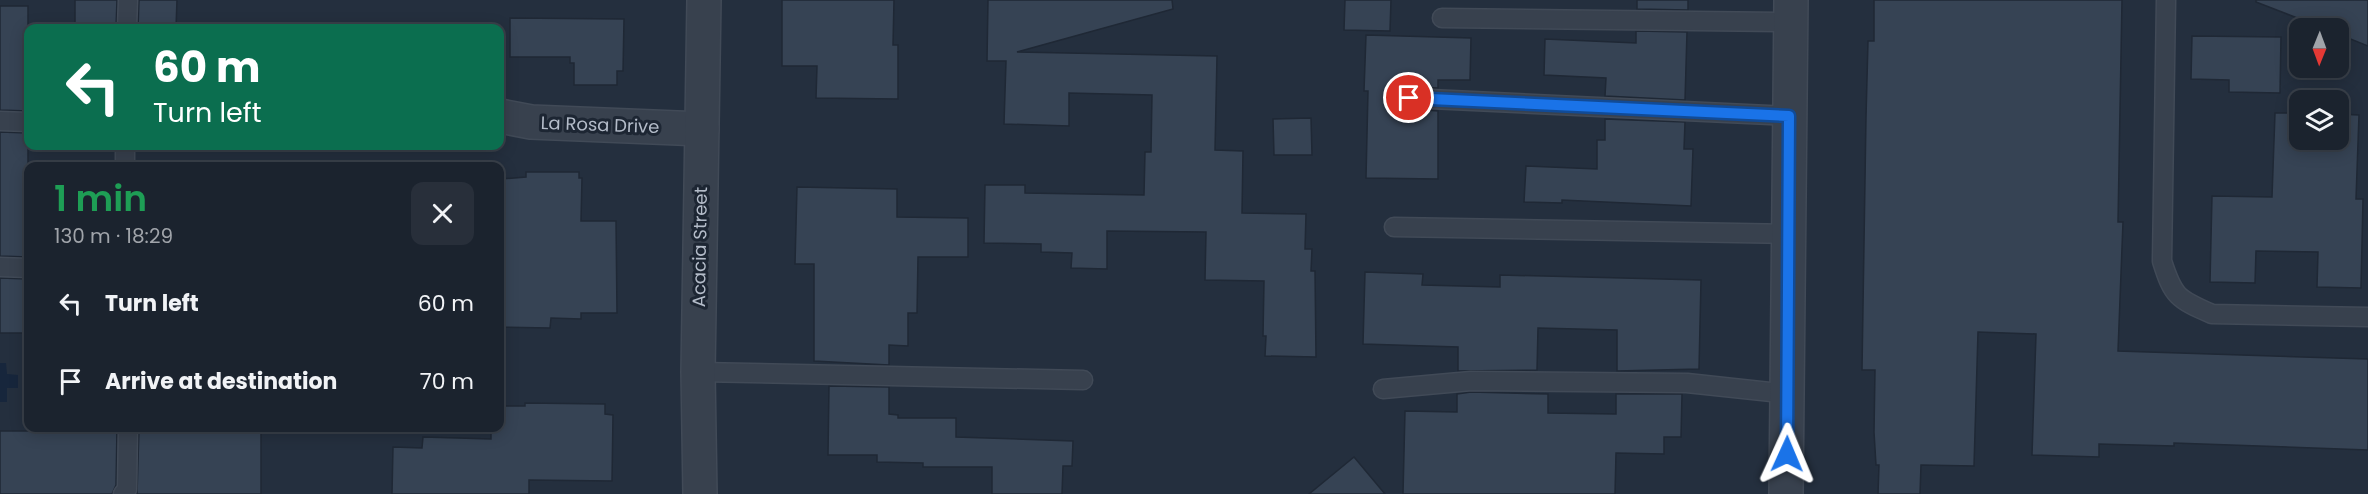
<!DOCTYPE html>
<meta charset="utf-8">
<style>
body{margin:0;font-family:Poppins,sans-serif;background:#282f3a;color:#f1f3f6;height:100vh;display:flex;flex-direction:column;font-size:22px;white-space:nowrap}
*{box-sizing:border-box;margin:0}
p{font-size:20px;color:#a0a4aa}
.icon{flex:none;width:33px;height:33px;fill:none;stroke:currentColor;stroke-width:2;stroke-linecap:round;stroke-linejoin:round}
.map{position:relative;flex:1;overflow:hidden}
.drawer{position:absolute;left:24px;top:162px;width:480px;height:270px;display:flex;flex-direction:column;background:#1b232e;border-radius:12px;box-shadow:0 3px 15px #0003,0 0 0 2px #39404a}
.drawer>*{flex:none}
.banner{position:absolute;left:24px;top:24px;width:480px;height:126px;border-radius:12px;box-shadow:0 3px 15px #0003,0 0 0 2px #39404a;background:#0b6e4f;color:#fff;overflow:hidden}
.needle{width:39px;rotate:181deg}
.buttons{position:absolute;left:2289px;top:18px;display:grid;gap:12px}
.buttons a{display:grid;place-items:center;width:60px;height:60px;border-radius:12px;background:#1b232e;box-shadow:0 3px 15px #0003,0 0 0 2px #39404a;font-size:30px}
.pin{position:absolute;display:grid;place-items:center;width:51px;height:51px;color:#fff;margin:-26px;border:3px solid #fff;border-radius:50%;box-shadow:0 2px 6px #0007}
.me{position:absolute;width:66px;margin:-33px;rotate:1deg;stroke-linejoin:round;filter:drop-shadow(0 0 4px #0008)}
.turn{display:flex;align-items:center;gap:21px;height:126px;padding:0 30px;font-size:27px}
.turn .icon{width:78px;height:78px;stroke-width:2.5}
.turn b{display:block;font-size:42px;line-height:51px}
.round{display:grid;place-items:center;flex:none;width:63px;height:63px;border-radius:12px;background:#282f3a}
.overview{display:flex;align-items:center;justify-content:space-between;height:102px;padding:0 30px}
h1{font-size:36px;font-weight:600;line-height:45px;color:#1e9e55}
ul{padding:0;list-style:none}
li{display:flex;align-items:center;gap:18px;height:78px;padding:0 30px}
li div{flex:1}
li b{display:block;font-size:22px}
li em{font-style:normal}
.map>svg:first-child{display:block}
</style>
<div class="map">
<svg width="2368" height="494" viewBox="0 0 2368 494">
<rect width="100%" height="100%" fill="#242f3e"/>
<polygon fill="#17263c" points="0,363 6,363 7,374 18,375 18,388 7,388 7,402 0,402"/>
<g fill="#364354" stroke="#1f2835" stroke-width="1.5">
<polygon points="75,0 117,0 116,28 75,28"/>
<polygon points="139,0 177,0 176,28 138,28"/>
<polygon points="782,0 894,0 893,45 898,45 898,99 816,98 817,66 782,66"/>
<polygon points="988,0 1172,0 1173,9 1017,52 1217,56 1215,150 1243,151 1242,213 1306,214 1305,249 1312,249 1311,271 1315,271 1316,357 1265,356 1266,336 1263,336 1264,281 1205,280 1206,232 1107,231 1107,269 1071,268 1072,253 1041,252 1041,244 984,243 985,185 1025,185 1025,193 1144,195 1145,152 1151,152 1152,95 1069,93 1069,126 1004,124 1006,61 987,61"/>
<polygon points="1345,0 1391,0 1390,31 1344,30"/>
<polygon points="1637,0 1688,0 1688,10 1637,9"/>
<polygon points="1874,0 2122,0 2118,222 2123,222 2118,351 2368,359 2368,450 2174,443 2174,446 2099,444 2099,457 2032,455 2036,334 1978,332 1974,466 1921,465 1920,494 1878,494 1879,465 1876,465 1874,432 1875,370 1862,370 1866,117 1868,41 1874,41"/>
<polygon points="2256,0 2368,0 2368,46 2338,34 2338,28 2323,28 2256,2"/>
<polygon points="0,6 28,6 28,111 0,110"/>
<polygon points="510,18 624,19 623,71 617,71 617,85 574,85 574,63 570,63 570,57 510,57"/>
<polygon points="1636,31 1687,32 1685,100 1605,96 1606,78 1544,75 1545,39 1636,43"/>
<polygon points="1366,35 1471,38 1470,80 1438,80 1438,88 1409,87 1403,88 1398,97 1403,108 1438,111 1438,179 1366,178 1368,91 1364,91"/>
<polygon points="2192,36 2281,37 2280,93 2229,92 2229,80 2191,79"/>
<polygon points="2275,113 2300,113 2300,140 2338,140 2338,114 2359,115 2356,199 2363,199 2361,288 2317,287 2318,252 2256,251 2255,283 2210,282 2212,196 2272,197"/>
<polygon points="1311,118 1312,155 1274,155 1273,119"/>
<polygon points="1605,119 1685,122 1684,149 1693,149 1691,206 1562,200 1562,203 1524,202 1526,166 1597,169 1597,140 1605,140"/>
<polygon points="0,132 28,133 28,257 0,256"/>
<polygon points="526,172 579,172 579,178 582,178 581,221 616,221 617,313 581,313 581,319 551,318 550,328 500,327 500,179 526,177"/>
<polygon points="797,187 897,189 897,217 968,218 968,257 918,257 917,313 908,313 908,346 889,345 889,365 814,361 814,264 795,264"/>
<polygon points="1365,272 1423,274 1422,285 1500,287 1500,275 1701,280 1699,369 1617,371 1617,330 1538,328 1537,370 1458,371 1458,347 1363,344"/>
<polygon points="0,278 28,279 28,333 0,333"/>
<polygon points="829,386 889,387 889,414 898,415 898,418 956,418 956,437 1073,441 1072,466 1063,466 1062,494 992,494 992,467 923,467 923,463 877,462 877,455 828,455"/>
<polygon points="1471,392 1548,394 1548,413 1616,414 1616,394 1682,394 1681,437 1664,437 1664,454 1616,453 1615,494 1403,494 1405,411 1457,412 1457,394"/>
<polygon points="525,403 605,404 605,414 613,415 612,481 529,480 529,494 392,494 393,447 422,448 423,437 491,439 491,428 500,428 500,406 525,406"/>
<polygon points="34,428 117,428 116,485 112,494 0,494 0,431 34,431"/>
<polygon points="139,428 261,428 261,494 137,494"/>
<polygon points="1354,457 1385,494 1309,494"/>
</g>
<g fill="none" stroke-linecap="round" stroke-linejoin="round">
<defs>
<g id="lane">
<path d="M2166,0L2162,261C2173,296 2177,299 2212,314L2368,317"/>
<polyline points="1442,18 1790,22"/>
<polyline points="127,28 128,0"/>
<polyline points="1409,98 1789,116"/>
<polyline points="0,121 28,122"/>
<polyline points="125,166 125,146"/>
<polyline points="1394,227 1788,234"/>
<polyline points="0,267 28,268"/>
<polyline points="698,372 1083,380"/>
<polyline points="1383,389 1471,381 1687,383 1789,394"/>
<polyline points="123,494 127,489 128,428"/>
</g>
<g id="street">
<polyline points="500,116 531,122 702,129"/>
<polyline points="700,494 698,372 704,0"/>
<polyline points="1786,494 1791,0"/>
</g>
</defs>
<use href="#lane" stroke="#414a57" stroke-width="21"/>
<use href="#street" stroke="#414a57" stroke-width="36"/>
<use href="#lane" stroke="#38414e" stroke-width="18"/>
<use href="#street" stroke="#38414e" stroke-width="33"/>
</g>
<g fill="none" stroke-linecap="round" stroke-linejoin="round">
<defs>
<polyline id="route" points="1409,98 1789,116 1787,454"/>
</defs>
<use href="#route" stroke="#114b97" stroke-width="15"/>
<use href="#route" stroke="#1a73e8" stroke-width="10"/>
</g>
<g text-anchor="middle" stroke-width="6" stroke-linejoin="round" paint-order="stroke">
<g font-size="18" fill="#b4bcc9" stroke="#1d2633">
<text transform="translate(600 125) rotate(2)" y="6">La Rosa Drive</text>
<text transform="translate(700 247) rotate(-89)" y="6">Acacia Street</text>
</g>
</g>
</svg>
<div class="buttons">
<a><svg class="needle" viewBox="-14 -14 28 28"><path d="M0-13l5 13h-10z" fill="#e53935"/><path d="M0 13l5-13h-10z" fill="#a0a4aa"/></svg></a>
<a><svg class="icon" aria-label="layers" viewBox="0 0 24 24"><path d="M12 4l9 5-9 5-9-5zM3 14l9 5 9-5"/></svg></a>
</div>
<div class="pin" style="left:1409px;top:98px;background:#d93025"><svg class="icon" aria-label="arrive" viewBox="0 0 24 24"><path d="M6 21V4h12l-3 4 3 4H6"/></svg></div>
<svg class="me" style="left:1787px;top:454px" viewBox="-20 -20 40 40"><path d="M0-17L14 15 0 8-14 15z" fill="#1a73e8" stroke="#fff" stroke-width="4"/></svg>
<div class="banner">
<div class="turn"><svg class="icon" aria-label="left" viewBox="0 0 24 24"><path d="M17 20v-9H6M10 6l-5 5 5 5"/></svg><div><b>60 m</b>Turn left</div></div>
</div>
<section class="drawer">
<div class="overview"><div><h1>1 min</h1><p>130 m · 18:29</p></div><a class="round"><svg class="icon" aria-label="close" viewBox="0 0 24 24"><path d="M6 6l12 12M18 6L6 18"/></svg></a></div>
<ul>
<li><svg class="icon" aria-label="left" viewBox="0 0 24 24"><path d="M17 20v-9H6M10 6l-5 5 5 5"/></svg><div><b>Turn left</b></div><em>60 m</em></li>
<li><svg class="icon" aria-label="arrive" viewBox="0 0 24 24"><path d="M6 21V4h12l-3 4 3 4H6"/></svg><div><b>Arrive at destination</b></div><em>70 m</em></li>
</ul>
</section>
</div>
